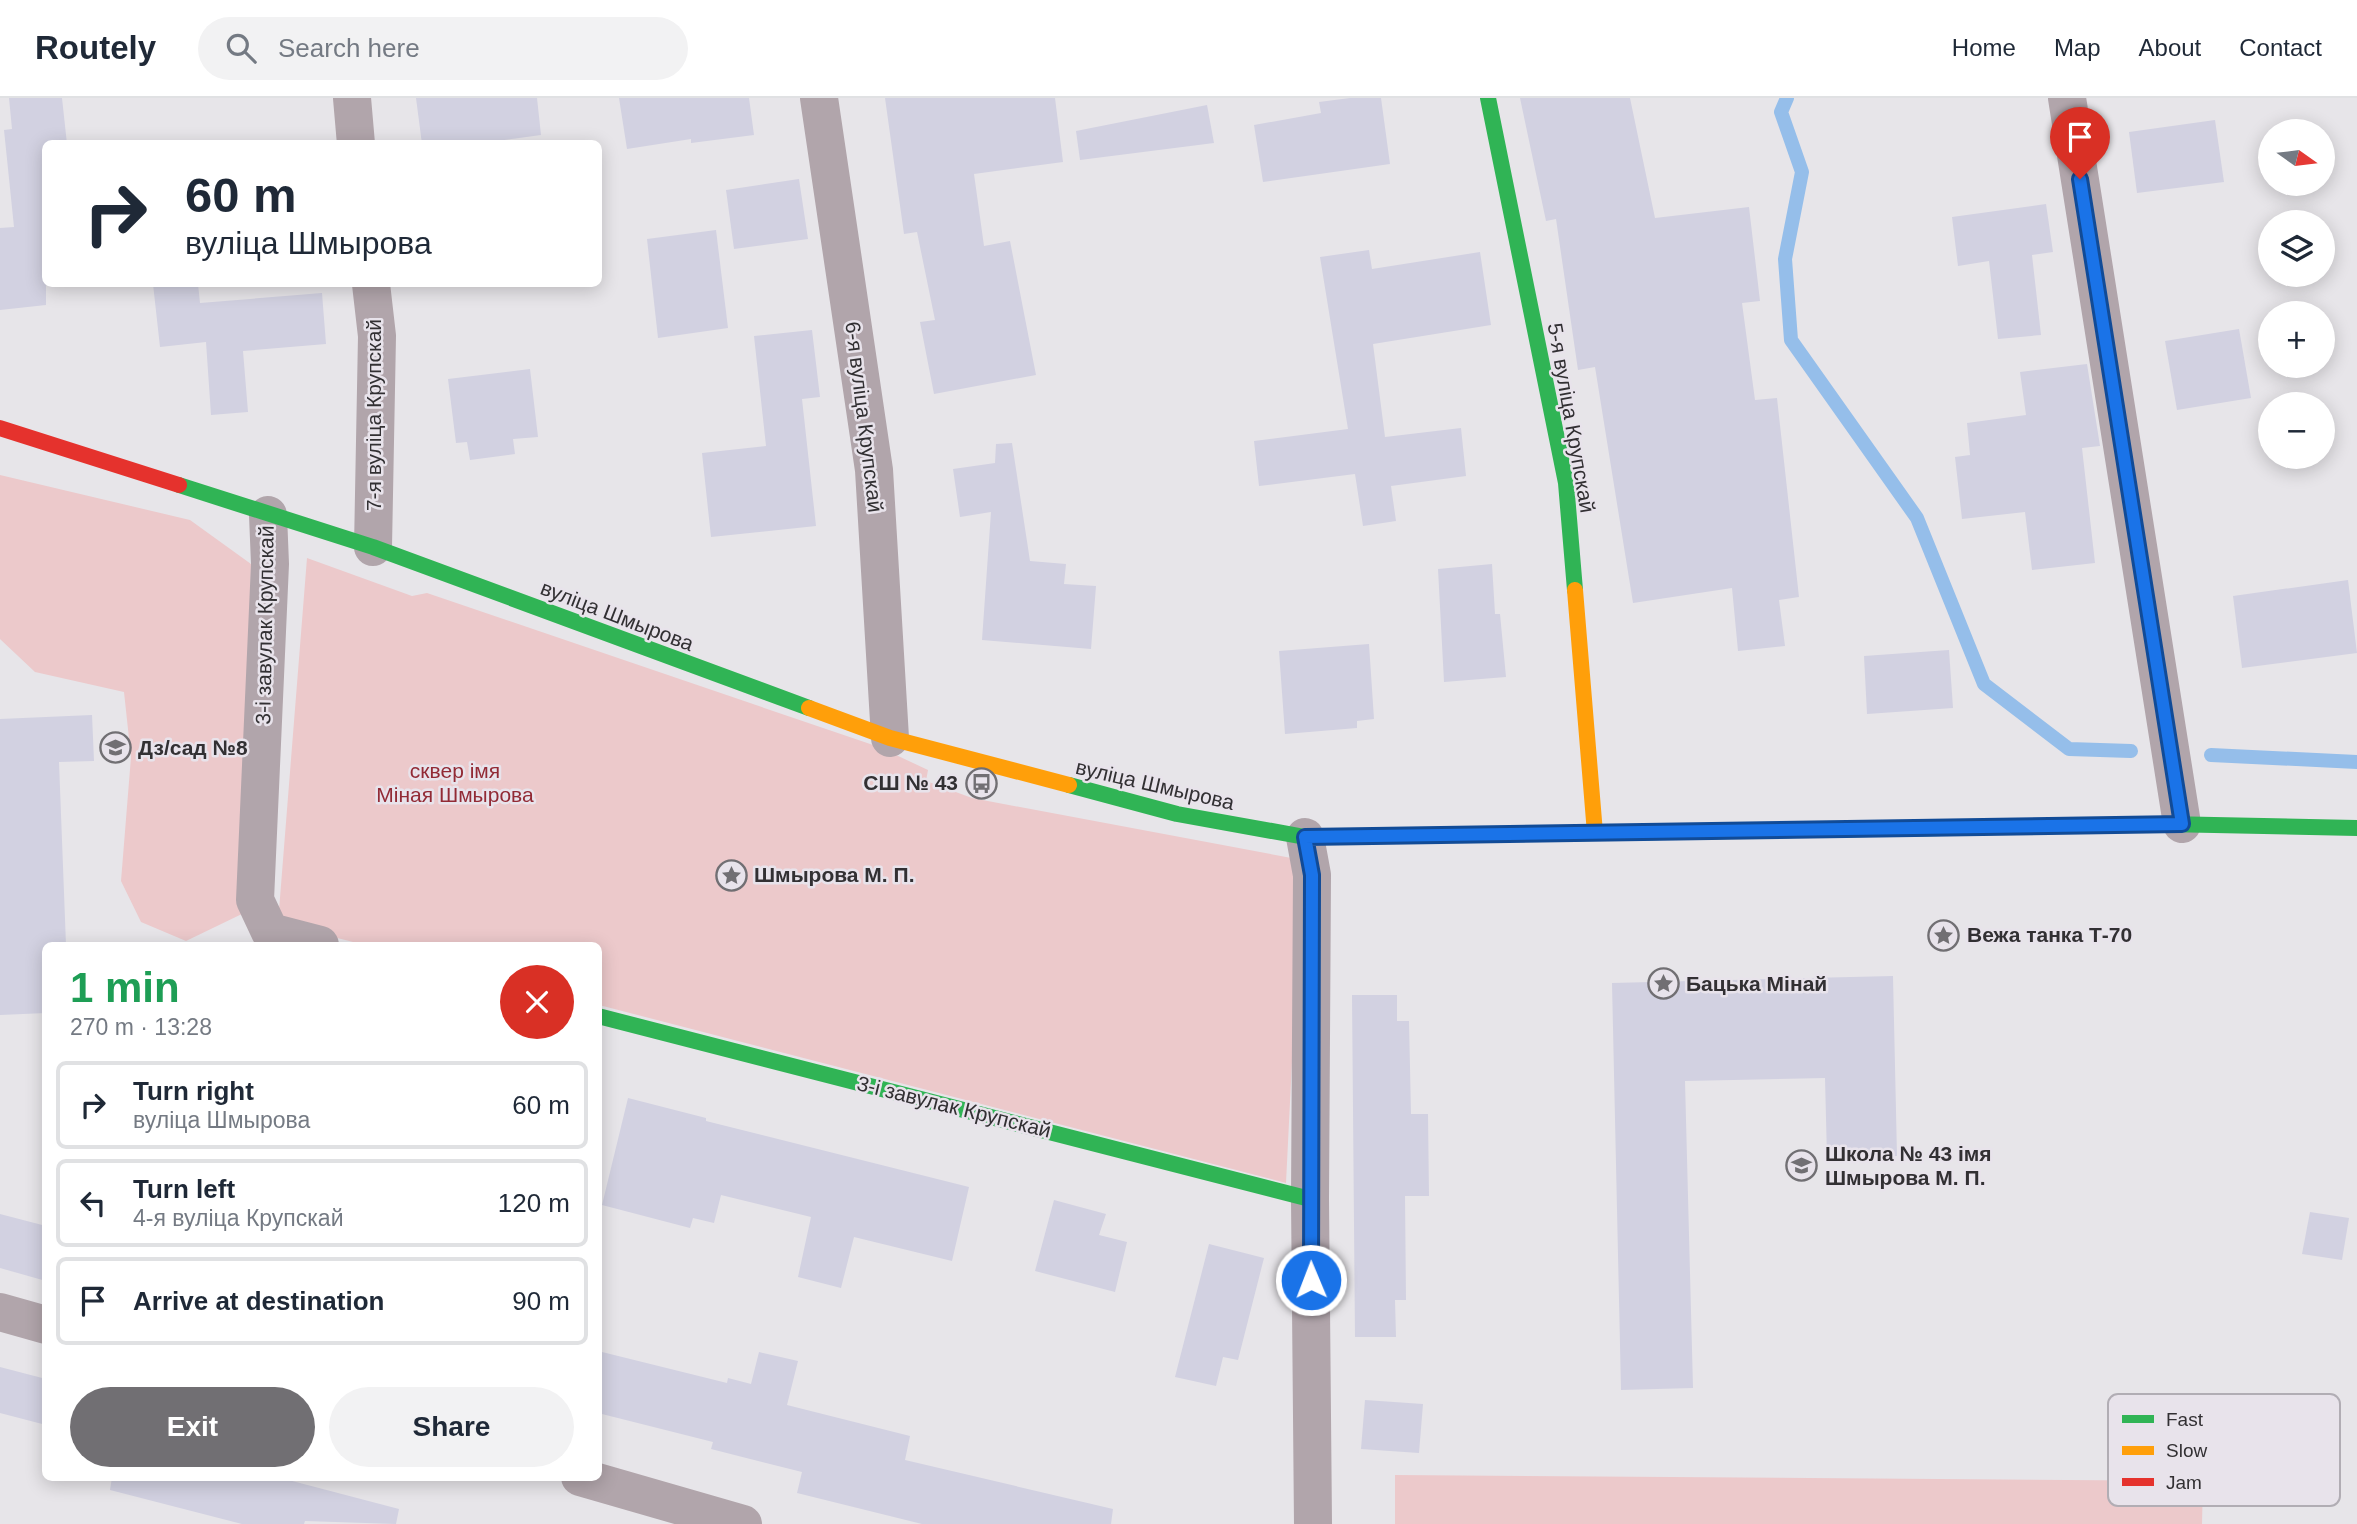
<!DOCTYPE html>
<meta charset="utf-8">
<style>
body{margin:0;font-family:Arial,sans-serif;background:#f2f2f3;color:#1f2937;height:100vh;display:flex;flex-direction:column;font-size:26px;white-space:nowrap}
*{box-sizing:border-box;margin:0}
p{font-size:23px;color:#747a83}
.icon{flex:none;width:38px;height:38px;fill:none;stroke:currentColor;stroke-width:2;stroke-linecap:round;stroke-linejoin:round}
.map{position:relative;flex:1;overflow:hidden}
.side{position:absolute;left:42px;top:844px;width:560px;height:539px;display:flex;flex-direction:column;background:#fff;border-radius:10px;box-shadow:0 4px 18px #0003}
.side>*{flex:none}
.hud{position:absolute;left:42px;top:42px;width:560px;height:147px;border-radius:10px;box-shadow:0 4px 18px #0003;background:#fff;color:#1f2937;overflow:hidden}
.needle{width:46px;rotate:104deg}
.controls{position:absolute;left:2258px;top:21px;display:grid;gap:14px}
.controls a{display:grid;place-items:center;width:77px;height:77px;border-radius:50%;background:#fff;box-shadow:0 4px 18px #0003;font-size:35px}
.pin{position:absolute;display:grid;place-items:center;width:60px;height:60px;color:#fff;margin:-72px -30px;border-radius:50% 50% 50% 0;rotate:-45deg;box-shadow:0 0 7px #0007}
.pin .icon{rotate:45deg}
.me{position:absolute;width:77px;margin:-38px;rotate:359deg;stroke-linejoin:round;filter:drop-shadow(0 0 5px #0008)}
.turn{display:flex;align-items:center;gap:24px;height:147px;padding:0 28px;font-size:32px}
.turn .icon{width:91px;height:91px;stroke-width:2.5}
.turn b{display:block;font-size:49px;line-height:60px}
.round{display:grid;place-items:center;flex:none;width:74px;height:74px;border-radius:37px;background:#f2f2f3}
.summary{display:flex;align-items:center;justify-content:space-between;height:119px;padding:0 28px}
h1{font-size:42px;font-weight:800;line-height:52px;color:#1e9e55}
.primary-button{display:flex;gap:14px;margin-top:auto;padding:14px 28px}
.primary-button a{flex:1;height:80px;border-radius:42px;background:#716f73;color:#fff;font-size:28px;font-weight:800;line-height:80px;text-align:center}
.primary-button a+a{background:#f2f2f3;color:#1f2937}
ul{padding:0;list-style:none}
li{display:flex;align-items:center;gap:21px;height:88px;margin:0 14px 10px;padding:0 14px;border:4px solid #e0e1e3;border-radius:10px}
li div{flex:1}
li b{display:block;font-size:26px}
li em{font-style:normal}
header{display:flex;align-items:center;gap:42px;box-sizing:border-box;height:98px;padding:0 35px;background:#fff;border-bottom:2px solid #e0e1e3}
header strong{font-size:33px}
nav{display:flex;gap:38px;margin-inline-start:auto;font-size:24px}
.search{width:490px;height:63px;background:#f2f2f3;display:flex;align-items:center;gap:18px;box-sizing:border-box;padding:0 24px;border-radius:38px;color:#747a83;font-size:26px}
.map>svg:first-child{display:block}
</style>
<header>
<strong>Routely</strong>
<div class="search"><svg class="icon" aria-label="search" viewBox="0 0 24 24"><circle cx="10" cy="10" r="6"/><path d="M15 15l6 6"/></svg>Search here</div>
<nav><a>Home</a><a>Map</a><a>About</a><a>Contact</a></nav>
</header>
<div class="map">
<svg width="2357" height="1426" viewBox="0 0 2357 1426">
<rect width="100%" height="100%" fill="#e7e5e9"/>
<g fill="#ecc9cb">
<polygon points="0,377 190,422 251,466 246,814 186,843 141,824 121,783 131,659 124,594 35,574 0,541"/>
<polygon points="307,460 412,498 427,495 879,649 928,672 926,683 972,700 1302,762 1286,1085 599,907 598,847 365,847 278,825"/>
<polygon points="1395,1377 2203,1383 2202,1426 1395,1426"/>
</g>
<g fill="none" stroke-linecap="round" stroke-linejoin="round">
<g stroke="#95beea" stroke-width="14">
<polyline points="1787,0 1781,14 1802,74 1785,161 1791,242 1917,420 1984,586 2069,651 2131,653"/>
<polyline points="2211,657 2357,664"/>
</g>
</g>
<g fill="#d2d1e1">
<polygon points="9,0 62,0 67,46 46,46 46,207 0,212 0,130 14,129 4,32 12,31"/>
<polygon points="416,0 537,0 541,37 475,46 422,46"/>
<polygon points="619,0 749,0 754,37 691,45 691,41 627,51"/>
<polygon points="885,0 1055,0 1063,64 974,76 984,148 1010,143 1036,277 934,296 920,224 935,222 917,134 904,136"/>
<polygon points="1350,0 1381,0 1390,66 1263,84 1254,27 1321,15 1319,4"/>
<polygon points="1520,0 1630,0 1655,120 1749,109 1760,203 1742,205 1755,302 1777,300 1799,499 1779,502 1785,548 1738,553 1732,490 1633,505 1595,269 1578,272 1556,121 1546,123"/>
<polygon points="1207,7 1214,45 1080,62 1076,33"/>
<polygon points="2215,22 2224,84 2137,95 2129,34"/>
<polygon points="799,81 808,141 734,151 726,92"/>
<polygon points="2046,106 2053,154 2032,157 2041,237 1998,241 1989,163 1958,168 1952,119"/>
<polygon points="716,132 728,230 658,240 647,141"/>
<polygon points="1369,152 1372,171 1480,154 1491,227 1373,246 1385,339 1461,330 1466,378 1391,388 1396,423 1363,428 1355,376 1259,388 1254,343 1348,331 1320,159"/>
<polygon points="153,186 198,186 200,205 322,195 326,246 243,253 248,314 211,317 206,244 160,249"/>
<polygon points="2239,231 2251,300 2177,312 2165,243"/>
<polygon points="812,232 820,299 802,301 816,428 711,439 702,355 766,348 754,238"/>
<polygon points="2087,266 2100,348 2082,350 2095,465 2032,472 2025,414 1962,421 1955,359 1970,357 1967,325 2026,317 2020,274"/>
<polygon points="530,271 538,339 513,341 515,356 470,362 467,344 456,345 448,281"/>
<polygon points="1012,345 1030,463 1066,466 1064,486 1096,488 1091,551 982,542 991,414 960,419 953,371 995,365 996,346"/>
<polygon points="1492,466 1495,516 1500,516 1506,579 1444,584 1438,471"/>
<polygon points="2348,482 2357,555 2242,570 2233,498"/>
<polygon points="1369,546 1374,621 1357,623 1357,630 1285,636 1279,553"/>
<polygon points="1949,552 1953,610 1867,616 1864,558"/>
<polygon points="92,617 94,663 59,664 66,847 46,847 46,915 0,917 0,621"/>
<polygon points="1893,878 1897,1058 1827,1060 1825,980 1685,983 1693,1290 1621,1292 1612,885"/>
<polygon points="1352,897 1397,897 1397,923 1409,923 1411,1016 1428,1016 1429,1098 1405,1098 1406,1202 1395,1202 1396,1239 1355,1239"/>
<polygon points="628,1000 706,1020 706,1023 969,1089 952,1163 854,1139 841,1190 798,1179 811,1119 721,1097 714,1125 693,1120 690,1130 602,1107"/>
<polygon points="1054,1102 1106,1116 1099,1137 1127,1144 1115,1194 1035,1173"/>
<polygon points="2310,1114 2349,1120 2342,1162 2302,1156"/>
<polygon points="0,1116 46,1128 46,1183 0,1170"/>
<polygon points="1209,1146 1264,1160 1238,1262 1223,1259 1216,1288 1175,1279"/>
<polygon points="598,1253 727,1285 728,1280 751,1286 759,1254 798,1263 787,1307 910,1338 905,1362 1113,1411 1111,1426 922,1426 797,1395 802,1374 711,1351 713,1344 598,1315"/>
<polygon points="0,1269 46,1281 46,1327 0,1315"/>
<polygon points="1365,1302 1423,1306 1419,1355 1361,1351"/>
<polygon points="112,1379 277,1379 399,1411 396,1426 305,1423 304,1426 242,1426 110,1392"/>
</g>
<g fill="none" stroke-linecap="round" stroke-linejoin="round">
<g stroke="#b1a5ab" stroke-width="38">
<polyline points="352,0 356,46"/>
<polyline points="819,0 874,372 890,640"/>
<polyline points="2067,0 2182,726"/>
<polyline points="371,186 377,238 373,449"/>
<polyline points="268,417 270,466 255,802 270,834 320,847"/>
<polyline points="1305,739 1312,777 1310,1101 1313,1426"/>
<polyline points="0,1214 46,1227"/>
<polyline points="580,1379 743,1426"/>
</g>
<g stroke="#30b455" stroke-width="16">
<polyline points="1488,0 1566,385 1575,492"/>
<polyline points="179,387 373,449 809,610"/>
<polyline points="1069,687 1177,716 1305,739 1941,730"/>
<polyline points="2165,726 2357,730"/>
<polyline points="598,918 1310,1101"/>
</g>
<g stroke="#ff9f0a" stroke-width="16">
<polyline points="1575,492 1595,735"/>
<polyline points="809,610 890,640 1069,687"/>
<polyline points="1941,730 2165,726"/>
</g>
<polyline stroke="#e5322d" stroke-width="16" points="0,330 179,387"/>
</g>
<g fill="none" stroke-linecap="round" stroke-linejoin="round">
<defs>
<polyline id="route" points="1311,1182 1312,777 1305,739 2182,726 2080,81"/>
</defs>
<use href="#route" stroke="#114b97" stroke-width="18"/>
<use href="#route" stroke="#1a73e8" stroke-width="12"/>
</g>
<defs>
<symbol id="school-ring" viewBox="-11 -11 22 22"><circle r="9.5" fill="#e8e3eb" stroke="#716f73" stroke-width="1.5"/><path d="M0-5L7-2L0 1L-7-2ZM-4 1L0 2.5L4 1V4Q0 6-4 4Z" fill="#716f73"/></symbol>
<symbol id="bus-ring" viewBox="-11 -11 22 22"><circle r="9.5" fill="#e8e3eb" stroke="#716f73" stroke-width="1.5"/><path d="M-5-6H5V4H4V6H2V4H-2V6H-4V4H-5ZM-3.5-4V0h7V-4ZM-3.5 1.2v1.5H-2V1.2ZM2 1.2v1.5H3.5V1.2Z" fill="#716f73"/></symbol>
<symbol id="sight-ring" viewBox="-11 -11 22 22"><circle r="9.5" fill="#e8e3eb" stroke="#716f73" stroke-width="1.5"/><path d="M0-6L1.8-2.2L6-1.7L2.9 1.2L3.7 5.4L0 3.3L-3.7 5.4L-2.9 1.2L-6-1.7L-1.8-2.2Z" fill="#716f73"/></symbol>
</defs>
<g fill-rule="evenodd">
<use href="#school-ring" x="98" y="632" width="35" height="35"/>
<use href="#bus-ring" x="964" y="668" width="35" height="35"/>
<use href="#sight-ring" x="714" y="760" width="35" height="35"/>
<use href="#sight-ring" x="1926" y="820" width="35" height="35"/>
<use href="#sight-ring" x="1646" y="868" width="35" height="35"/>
<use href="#school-ring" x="1784" y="1050" width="35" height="35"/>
</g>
<g text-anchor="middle" stroke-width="5" stroke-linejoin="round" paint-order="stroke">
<g font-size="21" fill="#323033" stroke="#e8e3eb">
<text transform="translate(374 317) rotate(-90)" y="7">7-я вуліца Крупскай</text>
<text transform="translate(864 319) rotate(83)" y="7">6-я вуліца Крупскай</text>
<text transform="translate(1571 320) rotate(80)" y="7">5-я вуліца Крупскай</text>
<text transform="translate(617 518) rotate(21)" y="7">вуліца Шмырова</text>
<text transform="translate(265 527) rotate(-89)" y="7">3-і завулак Крупскай</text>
<text transform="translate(1155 687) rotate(13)" y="7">вуліца Шмырова</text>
<text transform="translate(954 1009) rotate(14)" y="7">3-і завулак Крупскай</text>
</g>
<g font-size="21" font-weight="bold" fill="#323033" stroke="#e8e3eb" text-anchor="start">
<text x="138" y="657">Дз/сад №8</text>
<text x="958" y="692" text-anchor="end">СШ № 43</text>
<text x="754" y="784">Шмырова М. П.</text>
<text x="1967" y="844">Вежа танка Т-70</text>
<text x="1686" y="893">Бацька Мінай</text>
<text x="1825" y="1063">Школа № 43 імя<tspan x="1825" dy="24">Шмырова М. П.</tspan></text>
</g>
<g font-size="21" fill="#922a35" stroke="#e8e3eb">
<text x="455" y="680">сквер імя<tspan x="455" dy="24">Міная Шмырова</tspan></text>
</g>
</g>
<rect x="2108" y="1296" width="232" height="112" rx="10" fill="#e8e3eb" stroke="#b1adb4" stroke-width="2"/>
<rect x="2122" y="1317" width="32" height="8" fill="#30b455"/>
<rect x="2122" y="1348" width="32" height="9" fill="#ff9f0a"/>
<rect x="2122" y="1380" width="32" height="8" fill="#e5322d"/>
<g font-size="19" fill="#323033">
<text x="2166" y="1328">Fast</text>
<text x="2166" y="1359">Slow</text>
<text x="2166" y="1391">Jam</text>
</g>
</svg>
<div class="controls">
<a><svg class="needle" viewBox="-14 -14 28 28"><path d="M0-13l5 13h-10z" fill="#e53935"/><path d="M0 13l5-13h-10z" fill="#747a83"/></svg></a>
<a><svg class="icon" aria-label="layers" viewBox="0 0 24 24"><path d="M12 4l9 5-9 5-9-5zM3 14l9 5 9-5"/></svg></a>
<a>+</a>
<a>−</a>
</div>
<div class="pin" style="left:2080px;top:81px;background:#d93025"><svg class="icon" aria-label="arrive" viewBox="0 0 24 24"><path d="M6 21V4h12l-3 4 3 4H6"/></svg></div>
<svg class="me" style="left:1311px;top:1182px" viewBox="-20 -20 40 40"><circle r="17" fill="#1a73e8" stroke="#fff" stroke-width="3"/><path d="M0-11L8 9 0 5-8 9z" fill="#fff"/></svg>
<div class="hud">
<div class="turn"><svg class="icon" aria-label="right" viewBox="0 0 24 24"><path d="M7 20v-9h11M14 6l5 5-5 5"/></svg><div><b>60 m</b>вуліца Шмырова</div></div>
</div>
<section class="side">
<div class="summary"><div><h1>1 min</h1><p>270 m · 13:28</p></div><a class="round" style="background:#d93025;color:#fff"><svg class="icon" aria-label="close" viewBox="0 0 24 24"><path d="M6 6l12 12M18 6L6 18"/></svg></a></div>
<ul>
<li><svg class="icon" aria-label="right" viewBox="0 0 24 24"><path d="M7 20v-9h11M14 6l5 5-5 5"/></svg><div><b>Turn right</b><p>вуліца Шмырова</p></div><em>60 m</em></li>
<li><svg class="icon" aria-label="left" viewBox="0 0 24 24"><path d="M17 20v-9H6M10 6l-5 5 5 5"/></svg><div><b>Turn left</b><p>4-я вуліца Крупскай</p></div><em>120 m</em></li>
<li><svg class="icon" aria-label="arrive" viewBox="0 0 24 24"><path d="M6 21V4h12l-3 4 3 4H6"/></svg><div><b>Arrive at destination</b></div><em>90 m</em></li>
</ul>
<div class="primary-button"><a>Exit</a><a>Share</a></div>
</section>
</div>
